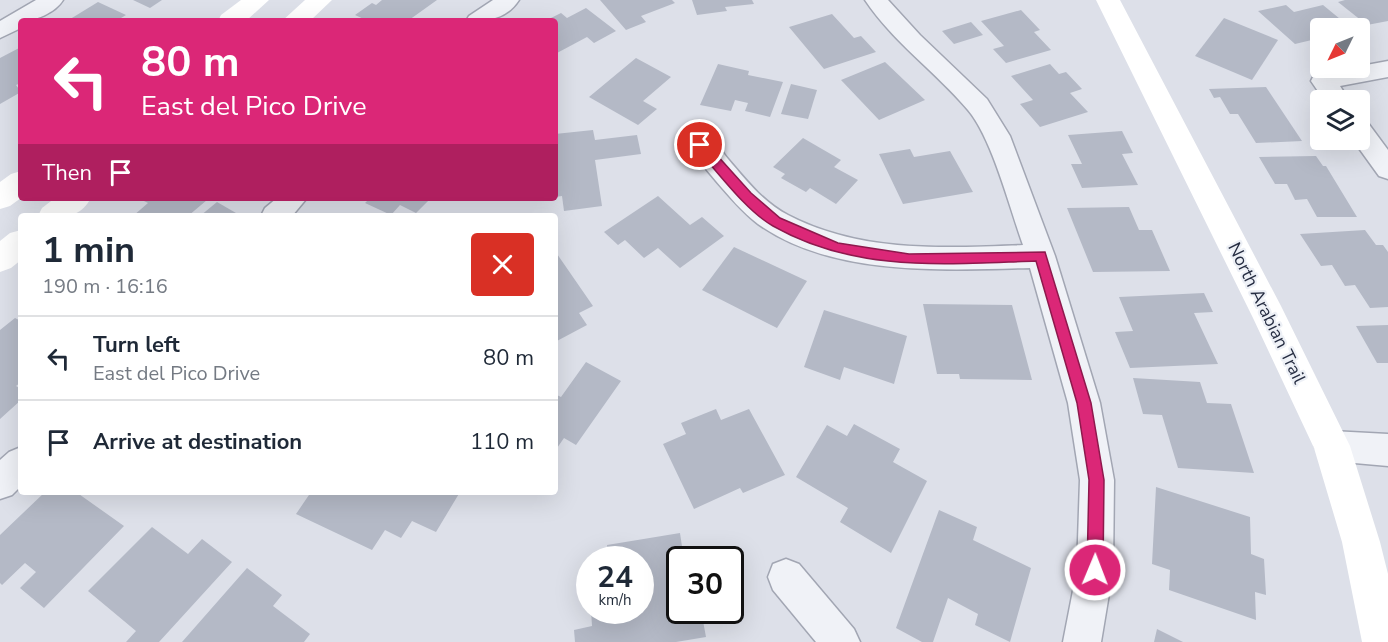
<!DOCTYPE html>
<meta charset="utf-8">
<style>
body{margin:0;font-family:"Nunito Sans",sans-serif;background:#f6f6f7;color:#1f2937;height:100vh;display:flex;flex-direction:column;font-size:22px;white-space:nowrap}
*{box-sizing:border-box;margin:0}
p{font-size:20px;color:#747a83}
.icon{flex:none;width:33px;height:33px;fill:none;stroke:currentColor;stroke-width:2;stroke-linecap:round;stroke-linejoin:round}
.map{position:relative;flex:1;overflow:hidden}
.side{position:absolute;left:18px;top:213px;width:540px;height:282px;display:flex;flex-direction:column;background:#fff;border-radius:6px;box-shadow:0 6px 24px #0002}
.side>*{flex:none}
.banner{position:absolute;left:18px;top:18px;width:540px;height:183px;border-radius:6px;box-shadow:0 6px 24px #0002;background:#db2777;color:#fff;overflow:hidden}
.needle{width:39px;rotate:227deg}
.buttons{position:absolute;left:1310px;top:18px;display:grid;gap:12px}
.buttons a{display:grid;place-items:center;width:60px;height:60px;border-radius:6px;background:#fff;box-shadow:0 6px 24px #0002;font-size:30px}
.speed{position:absolute;left:576px;top:546px;display:flex;gap:12px;font-size:30px;font-weight:700;text-align:center}
.speed>*{display:grid;place-content:center;width:78px;height:78px;border-radius:50%;background:#fff;box-shadow:0 6px 24px #0002;line-height:1}
.speed small{font-size:15px;font-weight:400}
.speed .limit{border:3px solid #111;border-radius:9px;background:#fff;color:#111}
.pin{position:absolute;display:grid;place-items:center;width:51px;height:51px;color:#fff;margin:-26px;border:3px solid #fff;border-radius:50%;box-shadow:0 2px 6px #0007}
.me{position:absolute;width:66px;margin:-33px;rotate:1deg;stroke-linejoin:round;filter:drop-shadow(0 0 4px #0008)}
.turn{display:flex;align-items:center;gap:21px;height:126px;padding:0 24px;font-size:27px}
.turn .icon{width:78px;height:78px;stroke-width:2.5}
.turn b{display:block;font-size:42px;line-height:51px}
.then{display:flex;align-items:center;height:57px;padding:0 24px;background:#0003;gap:12px;font-size:22px}
.round{display:grid;place-items:center;flex:none;width:63px;height:63px;border-radius:6px;background:#f6f6f7}
.headline{display:flex;align-items:center;justify-content:space-between;height:102px;padding:0 24px}
h1{font-size:36px;font-weight:700;line-height:45px}
ul{padding:0;list-style:none}
li{display:flex;align-items:center;gap:18px;height:84px;padding:0 24px;border-top:2px solid #e0e1e3}
li div{flex:1}
li b{display:block;font-size:22px}
li em{font-style:normal}
.map>svg:first-child{display:block}
</style>
<div class="map">
<svg width="1388" height="642" viewBox="0 0 1388 642">
<rect width="100%" height="100%" fill="#dde0e9"/>
<g fill="#b4b9c6">
<polygon points="133,0 162,0 150,8"/>
<polygon points="382,0 437,0 409,20 412,21 368,21 355,15 372,3 376,5"/>
<polygon points="600,0 672,0 675,3 641,16 646,22 626,30"/>
<polygon points="692,0 752,0 754,4 725,7 727,11 697,15"/>
<polygon points="1345,0 1388,0 1388,21 1367,25 1338,2"/>
<polygon points="98,2 126,15 116,21 67,21"/>
<polygon points="1286,5 1294,12 1323,5 1351,28 1320,28 1320,38 1295,44 1258,11"/>
<polygon points="586,8 616,31 594,43 587,37 557,53 555,52 555,21 545,21 561,13 567,18"/>
<polygon points="1021,10 1040,30 1034,32 1051,50 1006,63 993,49 1004,46 981,21"/>
<polygon points="832,14 854,38 861,36 876,52 824,69 789,27"/>
<polygon points="1224,18 1278,40 1252,80 1195,56"/>
<polygon points="971,22 983,35 954,44 942,31"/>
<polygon points="21,47 21,83 16,85 21,92 0,104 0,58"/>
<polygon points="636,58 671,77 643,101 657,109 638,125 589,97"/>
<polygon points="885,62 925,100 879,120 841,80"/>
<polygon points="718,64 749,71 748,75 783,82 770,117 745,111 748,103 735,100 731,111 700,105"/>
<polygon points="1050,64 1059,74 1066,72 1082,89 1070,93 1088,112 1040,127 1020,104 1033,100 1011,76"/>
<polygon points="791,84 817,90 808,119 781,114"/>
<polygon points="1266,87 1302,141 1256,143 1238,114 1230,114 1220,97 1214,98 1209,89"/>
<polygon points="593,130 595,140 637,135 641,154 595,160 602,206 564,211 562,196 555,197 555,134"/>
<polygon points="1122,131 1133,153 1122,154 1138,185 1082,188 1071,164 1082,164 1068,135"/>
<polygon points="803,138 841,160 834,167 858,180 836,204 810,188 806,192 781,178 785,174 773,167"/>
<polygon points="910,149 914,157 950,151 973,192 903,204 879,154"/>
<polygon points="1316,156 1323,166 1326,166 1357,217 1317,217 1307,199 1295,200 1287,184 1275,184 1259,157"/>
<polygon points="658,196 690,225 702,217 724,236 680,268 658,248 644,258 625,240 618,245 604,232"/>
<polygon points="138,198 204,198 207,200 188,216 133,216 148,203"/>
<polygon points="370,198 431,198 416,213 400,205 391,215 365,203"/>
<polygon points="217,202 236,213 232,216 200,216"/>
<polygon points="1129,207 1139,230 1152,230 1170,271 1093,272 1067,208"/>
<polygon points="1365,230 1376,245 1383,245 1388,252 1388,307 1370,308 1355,285 1345,286 1332,265 1321,266 1300,234"/>
<polygon points="734,247 807,281 777,328 702,290"/>
<polygon points="555,251 593,306 579,313 587,325 555,342"/>
<polygon points="1204,293 1213,312 1194,313 1218,364 1130,368 1115,332 1133,331 1119,297"/>
<polygon points="923,304 1012,305 1032,380 960,379 959,374 937,374"/>
<polygon points="824,310 907,336 894,384 844,367 840,380 804,367"/>
<polygon points="15,318 21,321 21,382 16,386 21,389 21,400 0,419 0,330"/>
<polygon points="1388,325 1388,363 1377,363 1356,326"/>
<polygon points="586,362 621,381 576,445 564,438 555,451 555,394 561,397"/>
<polygon points="1133,378 1200,382 1207,403 1231,404 1254,473 1178,468 1162,415 1143,414"/>
<polygon points="716,409 721,420 749,409 785,475 743,493 740,488 694,509 663,444 686,434 681,423"/>
<polygon points="854,424 900,449 893,462 927,481 891,553 840,522 848,508 796,477 827,425 847,436"/>
<polygon points="1156,487 1250,517 1251,554 1264,559 1266,595 1255,592 1256,620 1169,590 1170,570 1152,564"/>
<polygon points="45,492 76,492 124,526 44,608 20,588 36,572 25,563 2,585 0,583 0,535"/>
<polygon points="311,492 460,492 436,532 412,521 401,538 385,530 372,550 296,514"/>
<polygon points="939,510 977,527 973,540 1031,568 1010,642 975,625 978,614 948,598 933,642 922,642 896,628"/>
<polygon points="152,527 188,554 202,539 232,562 159,642 126,642 136,631 88,591"/>
<polygon points="680,533 684,560 680,560 680,610 701,610 706,637 676,642 575,642 574,630 592,626 591,610 640,610 640,560 608,560 607,545"/>
<polygon points="247,568 282,595 273,606 310,634 304,642 182,642"/>
<polygon points="1157,629 1183,642 1154,642"/>
</g>
<g fill="none" stroke-linecap="round" stroke-linejoin="round">
<defs>
<g id="street">
<path d="M36,0H63C55,13 35,21 21,21V28L0,38V21Z"/>
<path d="M493,0H519C506,20 487,21 466,21L469,16Z"/>
<path d="M865,0H888L920,35L987,99L1010,136L1055,256L1100,403L1114,480L1113,570L1101,642H1063L1077,570L1080,480L1068,403L1030,268C944,270 832,277 758,224C742,212 729,196 716,181C707,170 696,158 688,145L692,138C698,137 703,135 710,138C716,142 723,153 728,159C745,179 764,203 788,215C861,253 943,248 1023,245C1010,209 992,138 968,110C936,72 893,42 865,0Z"/>
<polygon points="1388,61 1388,77 1340,86 1349,100 1324,100 1311,81 1314,75 1323,73"/>
<polygon points="1359,120 1368,123 1388,150 1388,179 1379,176 1353,140 1359,140"/>
<polygon points="277,198 307,198 292,216 261,216 265,208"/>
<polygon points="1332,431 1388,434 1388,466 1332,461 1320,457 1315,446 1320,435"/>
<polygon points="21,447 21,486 12,495 0,499 0,460 9,452"/>
<polygon points="786,559 799,564 854,629 860,642 816,642 773,590 768,577 773,564"/>
</g>
</defs>
<use href="#street" stroke="#a2a6b3" stroke-width="3"/>
<use href="#street" fill="#f0f2f7" fill-rule="evenodd"/>
<g fill="#fff" fill-rule="evenodd">
<polygon points="241,0 269,0 246,21 218,21 221,15"/>
<polygon points="305,0 332,0 310,21 282,21"/>
<polygon points="1096,0 1120,0 1281,306 1350,446 1380,542 1388,574 1388,642 1362,642 1342,542 1314,448 1253,318"/>
<polygon points="21,171 21,198 10,206 0,209 0,182 11,174"/>
<path d="M55,198H91C78,221 61,216 38,216L42,208Z"/>
<polygon points="21,230 21,260 11,268 0,272 0,241 10,233"/>
</g>
</g>
<path fill="#db2777" stroke="#8e194d" stroke-width="1.5" d="M700,140L705,142L751,193L780,218L838,243L909,254L1045,252L1091,403L1104,480L1103,570L1101,576L1095,579L1089,576L1087,570L1089,480L1077,403L1036,261C944,264 856,273 773,226C746,211 717,171 696,148V142Z"/>
<g text-anchor="middle" stroke-width="4.5" stroke-linejoin="round" paint-order="stroke">
<g font-size="18" fill="#252c41" stroke="#edf0f6">
<text transform="translate(1267 313) rotate(64)" y="6">North Arabian Trail</text>
</g>
</g>
</svg>
<div class="buttons">
<a><svg class="needle" viewBox="-14 -14 28 28"><path d="M0-13l5 13h-10z" fill="#e53935"/><path d="M0 13l5-13h-10z" fill="#747a83"/></svg></a>
<a><svg class="icon" aria-label="layers" viewBox="0 0 24 24"><path d="M12 4l9 5-9 5-9-5zM3 14l9 5 9-5"/></svg></a>
</div>
<div class="speed"><div>24<small>km/h</small></div><div class="limit">30</div></div>
<div class="pin" style="left:700px;top:145px;background:#d93025"><svg class="icon" aria-label="arrive" viewBox="0 0 24 24"><path d="M6 21V4h12l-3 4 3 4H6"/></svg></div>
<svg class="me" style="left:1095px;top:570px" viewBox="-20 -20 40 40"><circle r="17" fill="#db2777" stroke="#fff" stroke-width="3"/><path d="M0-11L8 9 0 5-8 9z" fill="#fff"/></svg>
<div class="banner">
<div class="turn"><svg class="icon" aria-label="left" viewBox="0 0 24 24"><path d="M17 20v-9H6M10 6l-5 5 5 5"/></svg><div><b>80 m</b>East del Pico Drive</div></div>
<div class="then">Then<svg class="icon" aria-label="arrive" viewBox="0 0 24 24"><path d="M6 21V4h12l-3 4 3 4H6"/></svg></div>
</div>
<section class="side">
<div class="headline"><div><h1>1 min</h1><p>190 m · 16:16</p></div><a class="round" style="background:#d93025;color:#fff"><svg class="icon" aria-label="close" viewBox="0 0 24 24"><path d="M6 6l12 12M18 6L6 18"/></svg></a></div>
<ul>
<li><svg class="icon" aria-label="left" viewBox="0 0 24 24"><path d="M17 20v-9H6M10 6l-5 5 5 5"/></svg><div><b>Turn left</b><p>East del Pico Drive</p></div><em>80 m</em></li>
<li><svg class="icon" aria-label="arrive" viewBox="0 0 24 24"><path d="M6 21V4h12l-3 4 3 4H6"/></svg><div><b>Arrive at destination</b></div><em>110 m</em></li>
</ul>
</section>
</div>
